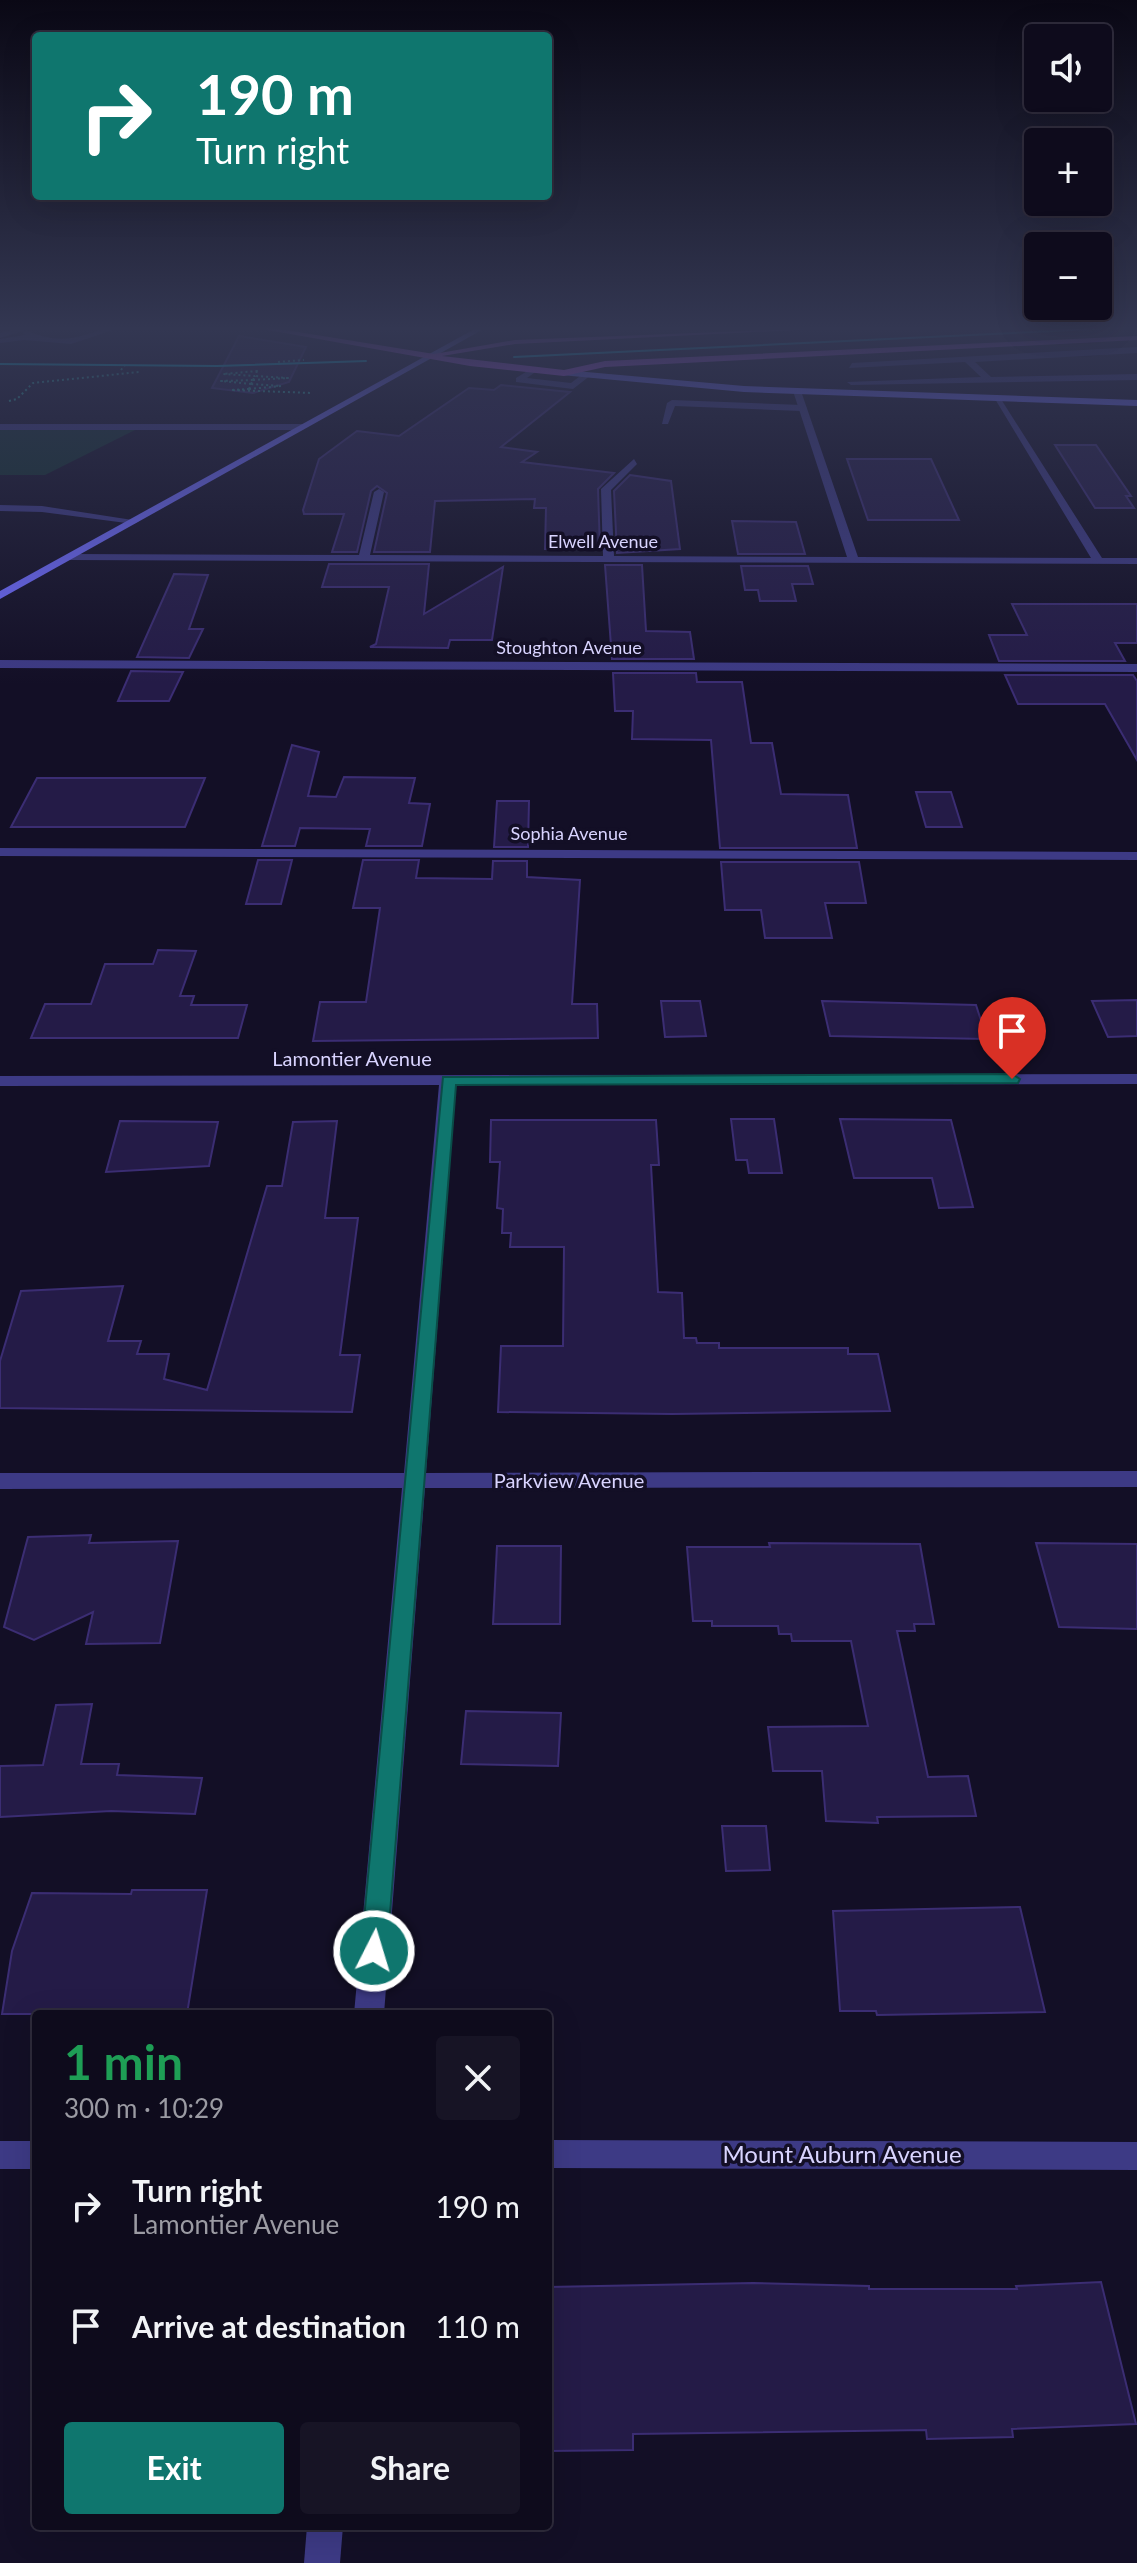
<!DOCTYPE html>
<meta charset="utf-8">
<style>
body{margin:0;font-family:Lato,sans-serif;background:#171425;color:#f1f3f6;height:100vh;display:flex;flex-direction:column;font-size:30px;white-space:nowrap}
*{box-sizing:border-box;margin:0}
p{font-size:26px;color:#9b9ba3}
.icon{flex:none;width:44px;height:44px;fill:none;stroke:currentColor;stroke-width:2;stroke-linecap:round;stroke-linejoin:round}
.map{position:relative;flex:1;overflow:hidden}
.details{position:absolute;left:32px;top:2010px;width:520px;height:520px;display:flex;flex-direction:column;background:#0e0b1c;border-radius:8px;box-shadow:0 8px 32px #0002,0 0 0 2px #2e2b3b}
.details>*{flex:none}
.hud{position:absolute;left:32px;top:32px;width:520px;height:168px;border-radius:8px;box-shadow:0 8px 32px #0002,0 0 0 2px #2e2b3b;background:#0f766e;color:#fff;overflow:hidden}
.controls{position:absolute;left:1024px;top:24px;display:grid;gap:16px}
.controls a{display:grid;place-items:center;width:88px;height:88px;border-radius:8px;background:#0e0b1c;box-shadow:0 8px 32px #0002,0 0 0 2px #2e2b3b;font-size:40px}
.pin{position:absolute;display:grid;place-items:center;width:68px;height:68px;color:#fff;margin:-82px -34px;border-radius:50% 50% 50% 0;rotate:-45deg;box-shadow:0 0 8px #0007}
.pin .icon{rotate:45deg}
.me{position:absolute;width:88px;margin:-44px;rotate:5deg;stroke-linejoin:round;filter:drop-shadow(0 0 6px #0008)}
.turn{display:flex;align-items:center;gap:28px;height:168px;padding:0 32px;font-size:36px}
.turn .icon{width:104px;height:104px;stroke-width:2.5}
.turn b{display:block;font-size:56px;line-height:68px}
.round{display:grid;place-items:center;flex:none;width:84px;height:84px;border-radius:8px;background:#171425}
.overview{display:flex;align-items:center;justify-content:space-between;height:136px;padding:0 32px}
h1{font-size:48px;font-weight:700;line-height:60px;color:#1e9e55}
.cta{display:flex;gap:16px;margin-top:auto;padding:16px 32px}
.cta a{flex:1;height:92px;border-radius:8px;background:#0f766e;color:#fff;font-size:32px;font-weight:700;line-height:92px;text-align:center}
.cta a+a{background:#171425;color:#f1f3f6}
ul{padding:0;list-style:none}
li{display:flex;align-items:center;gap:24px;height:120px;padding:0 32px}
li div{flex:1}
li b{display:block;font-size:30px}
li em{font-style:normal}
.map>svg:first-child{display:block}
</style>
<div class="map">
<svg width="1137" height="2563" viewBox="0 0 1137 2563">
<rect width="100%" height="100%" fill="#130f26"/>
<polygon fill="#12302f" points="0,427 141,427 45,475 0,475"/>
<g fill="#241b47" stroke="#3b2d73" stroke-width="2">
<polygon points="239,336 306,347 289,382 253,393 212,388"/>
<polygon points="501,385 570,392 501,447 537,452 522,462 614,473 598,489 600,549 545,549 546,508 534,508 535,499 435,501 430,552 374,552 387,493 377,486 371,491 357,552 332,552 344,514 304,514 303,510 319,459 357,431 399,436 469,388 494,390"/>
<polygon points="1055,445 1096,445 1131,496 1126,496 1134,508 1095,508"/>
<polygon points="847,459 931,459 959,520 868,520"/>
<polygon points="630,475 671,481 680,549 617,553 614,491"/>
<polygon points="732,521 796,522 805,554 738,554"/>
<polygon points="329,564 429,564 424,614 503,567 492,640 450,640 448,648 370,647 376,644 389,587 322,587"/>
<polygon points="605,565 642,565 646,631 690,632 694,659 612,659"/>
<polygon points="741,566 808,566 813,584 792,584 796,601 760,601 758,590 745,590"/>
<polygon points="174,574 208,575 189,629 203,629 189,658 137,657"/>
<polygon points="1012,604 1137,604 1137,643 1115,643 1125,661 999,661 989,635 1027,635"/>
<polygon points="131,671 183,672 169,701 118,701"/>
<polygon points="613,673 696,673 697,682 742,682 751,743 772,743 781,794 848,795 857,848 720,848 711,740 632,739 633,711 615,711"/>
<polygon points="1005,675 1133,675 1137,681 1137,760 1105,704 1018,704"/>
<polygon points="292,745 319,752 308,796 336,797 344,777 415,778 409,803 430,804 422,846 366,846 370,829 300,828 295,846 262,846"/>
<polygon points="37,778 205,778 185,827 11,827"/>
<polygon points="916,792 951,792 962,827 926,827"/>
<polygon points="497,801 529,801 528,847 494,847"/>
<polygon points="258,860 292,860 281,904 246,904"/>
<polygon points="363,860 419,860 416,878 492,879 493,861 527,861 527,877 580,880 572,1004 597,1004 598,1038 313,1041 320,1002 366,1002 380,908 353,908"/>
<polygon points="721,862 859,862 866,903 825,903 832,938 765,938 761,910 725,910"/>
<polygon points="158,950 196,951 180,996 194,996 191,1005 247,1005 238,1038 31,1038 45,1004 91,1004 105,964 153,964"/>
<polygon points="1137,1000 1137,1036 1108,1037 1092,1001"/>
<polygon points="661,1001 700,1001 706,1036 665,1037"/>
<polygon points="822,1001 976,1005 987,1039 830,1036"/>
<polygon points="731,1119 774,1119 782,1173 749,1173 747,1160 736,1160"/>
<polygon points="840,1119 951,1120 973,1207 939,1208 932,1178 854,1178"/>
<polygon points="491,1120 656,1120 659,1165 651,1165 658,1292 682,1293 684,1338 696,1338 697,1343 719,1343 719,1348 848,1348 848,1354 878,1354 890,1411 672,1414 498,1412 501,1346 563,1346 564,1247 510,1247 511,1233 502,1233 503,1209 497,1208 500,1162 490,1162"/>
<polygon points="120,1121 218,1122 209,1166 106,1172"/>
<polygon points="337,1121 325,1218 358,1218 340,1355 360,1355 352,1412 0,1408 0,1361 21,1291 123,1286 108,1341 141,1341 137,1354 169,1354 164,1379 207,1390 267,1186 282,1186 293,1122"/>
<polygon points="91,1535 89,1543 178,1541 160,1643 86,1644 93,1612 34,1640 4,1627 28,1537"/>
<polygon points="769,1543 920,1544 934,1624 914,1624 915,1631 897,1631 928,1777 968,1776 976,1816 877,1817 878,1823 826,1821 822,1771 773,1771 768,1727 868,1726 851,1641 792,1641 791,1634 779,1634 778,1626 712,1626 712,1621 693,1621 687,1547 770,1547"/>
<polygon points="1036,1543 1137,1544 1137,1629 1059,1627"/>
<polygon points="497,1546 561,1546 560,1624 493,1624"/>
<polygon points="92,1704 81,1764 119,1764 117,1775 202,1778 195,1814 111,1811 0,1817 0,1766 43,1765 56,1705"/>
<polygon points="466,1711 561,1713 558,1766 461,1764"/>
<polygon points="722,1826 766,1826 770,1870 726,1871"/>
<polygon points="132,1890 207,1890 187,2014 2,2014 12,1951 32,1893 131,1894"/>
<polygon points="1020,1907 1045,2012 877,2015 876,2011 840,2011 833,1911"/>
<polygon points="1101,2282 1136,2424 1012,2429 1013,2437 927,2439 926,2430 633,2434 633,2450 548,2451 548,2287 753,2283 869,2286 869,2289 1017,2289 1016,2286"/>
</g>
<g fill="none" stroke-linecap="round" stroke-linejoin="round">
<g stroke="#2fb8b0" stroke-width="2" stroke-dasharray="2 3" stroke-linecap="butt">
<polyline points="278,362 304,360"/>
<polyline points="121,370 125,365"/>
<polygon points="257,371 255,376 223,374"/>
<polyline points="253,380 255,376"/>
<polyline points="253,380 288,378 255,376"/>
<polyline points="251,384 221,381 253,380"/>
<polyline points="251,384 253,380"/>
<polyline points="249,389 231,390 312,393"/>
<polyline points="249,389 251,384"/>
<polyline points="249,389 281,386 251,384"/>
<polyline points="9,401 17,399 33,383 139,372"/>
</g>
<g fill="#3d3a85" fill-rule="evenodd">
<path d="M114,326H125L71,344L24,340L0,343V339L25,335L22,332L26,330C61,346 78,337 114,326Z"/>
<polygon points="1137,347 1137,353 975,362 991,377 1137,374 1137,380 851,385 847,382 981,377 965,362 849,368 852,363"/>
<polygon points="534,367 538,370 527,378 571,383 584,373 591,375 573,389 516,382 516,378"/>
<polygon points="672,400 802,405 807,408 802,411 675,406 668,424 662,424 667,403"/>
</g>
<g fill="#3d3a85" fill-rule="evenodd">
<polygon points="28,326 39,326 0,338 0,333"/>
<polygon points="797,388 801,391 858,557 1091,558 995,399 999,396 1102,558 1137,558 1137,564 69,560 64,557 69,554 359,555 374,492 379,489 384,492 370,555 603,556 601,489 634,459 637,464 611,490 614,556 847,557 793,391"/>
<polygon points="0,424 302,424 307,427 302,430 0,430"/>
<polygon points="0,505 42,506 139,521 134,524 42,512 0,511"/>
<polygon points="0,660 1137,664 1137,672 0,668"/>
<polygon points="0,848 1137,852 1137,860 0,856"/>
<polygon points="1137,1074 1137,1084 456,1085 426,1473 1137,1471 1137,1487 425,1488 384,2014 354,2014 402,1488 0,1489 0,1473 404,1473 439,1085 0,1086 0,1076"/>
<polygon points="548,2140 1137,2142 1137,2170 548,2168"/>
<rect x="0" y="2141" width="36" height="28"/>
<polygon points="307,2526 343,2526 340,2563 304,2563"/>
</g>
<g fill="#6f6bff" fill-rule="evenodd">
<polygon points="480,326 489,326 0,599 0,591"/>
<polygon points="564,370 744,386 1137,400 1137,406 744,392 561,375"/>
</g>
<polygon fill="#c25bff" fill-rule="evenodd" points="246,326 261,326 434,354 515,340 877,326 515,344 442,356 564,370 605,361 1137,336 1137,340 605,367 564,376 470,366"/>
<g stroke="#00e5ff" stroke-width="2">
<polyline points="514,357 1137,327"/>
<polyline points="0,364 217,366 366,361"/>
</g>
</g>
<linearGradient id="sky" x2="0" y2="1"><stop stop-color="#0a0815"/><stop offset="0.48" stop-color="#333752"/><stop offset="1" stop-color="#333752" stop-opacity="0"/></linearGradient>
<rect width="1137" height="684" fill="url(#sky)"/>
<polygon fill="#0f766e" stroke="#0a4d48" stroke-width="2" points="1012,1074 1020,1079 1018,1083 456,1085 387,1951 383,1959 374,1962 365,1959 361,1951 443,1077"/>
<g text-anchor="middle" stroke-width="7" stroke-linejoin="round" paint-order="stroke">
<g font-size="18" fill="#d9d4ff" stroke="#130f26">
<text x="603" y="548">Elwell Avenue</text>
<text x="569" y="654">Stoughton Avenue</text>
<text x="569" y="840">Sophia Avenue</text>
</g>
<g font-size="20" fill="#d9d4ff" stroke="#130f26">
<text x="352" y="1066">Lamontier Avenue</text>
<text x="569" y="1488">Parkview Avenue</text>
</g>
<g font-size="24" fill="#d9d4ff" stroke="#130f26">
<text x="842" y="2163">Mount Auburn Avenue</text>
</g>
</g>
</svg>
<div class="controls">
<a><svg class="icon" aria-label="sound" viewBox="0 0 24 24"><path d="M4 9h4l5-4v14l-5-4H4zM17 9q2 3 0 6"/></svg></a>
<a>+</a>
<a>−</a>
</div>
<div class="pin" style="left:1012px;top:1079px;background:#d93025"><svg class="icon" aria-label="arrive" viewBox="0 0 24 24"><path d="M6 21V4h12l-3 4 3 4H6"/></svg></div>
<svg class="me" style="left:374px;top:1951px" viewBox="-20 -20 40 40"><circle r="17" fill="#0f766e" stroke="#fff" stroke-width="3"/><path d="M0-11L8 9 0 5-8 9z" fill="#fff"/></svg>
<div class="hud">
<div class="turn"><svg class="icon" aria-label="right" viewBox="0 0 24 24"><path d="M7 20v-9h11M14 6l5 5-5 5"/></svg><div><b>190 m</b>Turn right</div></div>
</div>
<section class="details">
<div class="overview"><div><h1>1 min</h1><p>300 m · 10:29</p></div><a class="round"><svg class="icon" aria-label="close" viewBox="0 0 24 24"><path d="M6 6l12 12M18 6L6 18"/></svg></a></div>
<ul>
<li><svg class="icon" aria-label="right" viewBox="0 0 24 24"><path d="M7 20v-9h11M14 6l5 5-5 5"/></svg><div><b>Turn right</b><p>Lamontier Avenue</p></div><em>190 m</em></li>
<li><svg class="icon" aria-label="arrive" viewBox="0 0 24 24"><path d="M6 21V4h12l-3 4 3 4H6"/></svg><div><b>Arrive at destination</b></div><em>110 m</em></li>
</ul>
<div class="cta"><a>Exit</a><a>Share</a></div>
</section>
</div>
